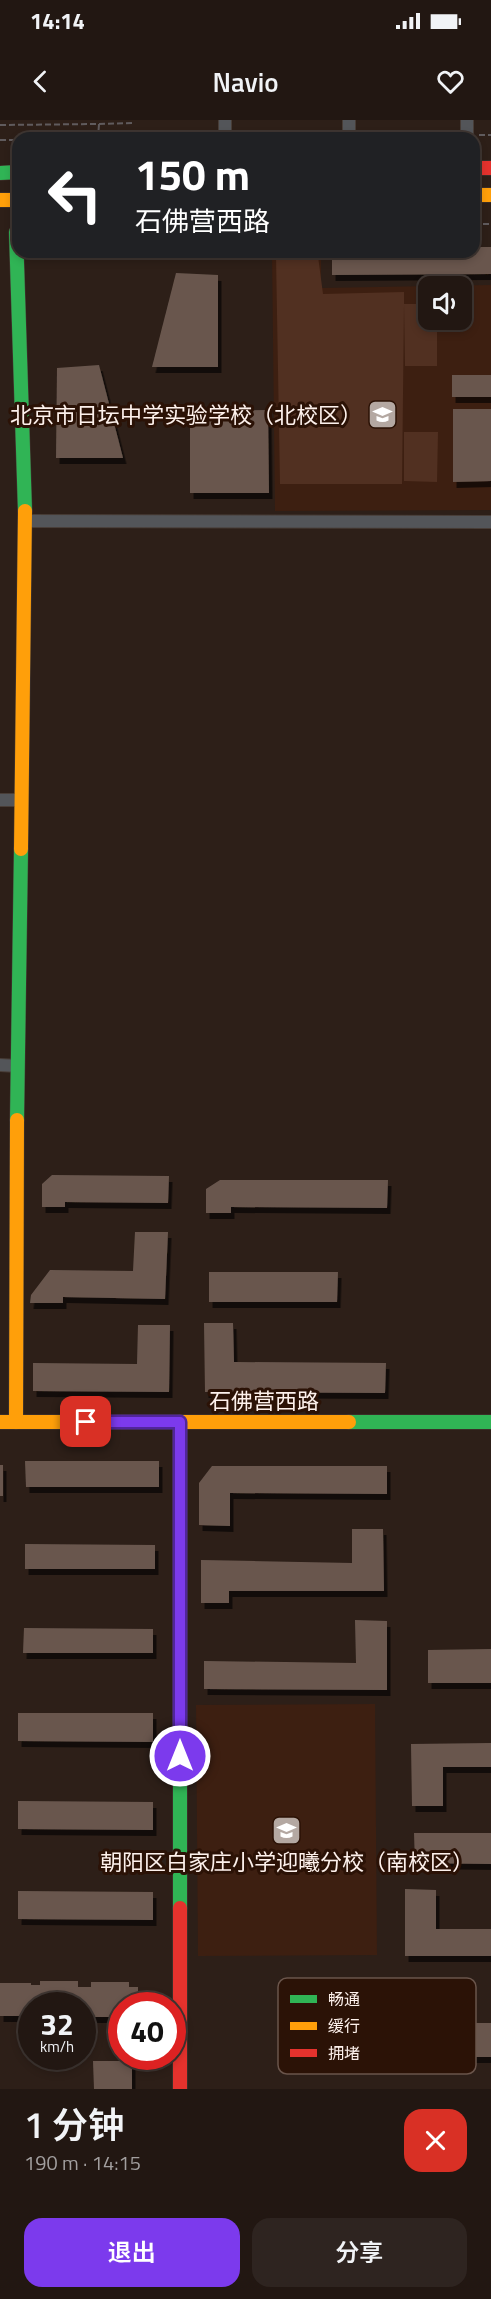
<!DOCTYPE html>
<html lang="zh">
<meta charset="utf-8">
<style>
body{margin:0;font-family:"Titillium Web","Noto Sans SC",sans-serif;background:#2e2420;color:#f1f3f6;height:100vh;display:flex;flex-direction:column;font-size:22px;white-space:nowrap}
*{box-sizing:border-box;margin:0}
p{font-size:20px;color:#a29f9f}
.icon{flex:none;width:33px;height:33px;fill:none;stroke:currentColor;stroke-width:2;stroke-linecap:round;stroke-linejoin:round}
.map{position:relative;height:1969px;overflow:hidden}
.details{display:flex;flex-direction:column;background:#221712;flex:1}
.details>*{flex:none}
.hud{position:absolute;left:12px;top:12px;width:468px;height:126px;border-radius:18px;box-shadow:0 3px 9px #0003,0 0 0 2px #3f3632;background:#202124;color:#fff;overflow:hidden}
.buttons{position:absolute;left:418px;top:156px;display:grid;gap:12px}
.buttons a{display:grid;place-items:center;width:54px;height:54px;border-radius:12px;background:#221712;box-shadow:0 3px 9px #0003,0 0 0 2px #3f3632;font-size:30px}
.speed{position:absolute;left:18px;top:1872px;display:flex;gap:12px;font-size:30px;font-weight:700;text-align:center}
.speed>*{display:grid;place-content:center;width:78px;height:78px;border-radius:50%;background:#221712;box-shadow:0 3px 9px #0003,0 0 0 2px #3f3632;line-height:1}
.speed small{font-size:15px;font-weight:400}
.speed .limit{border:9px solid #d22;background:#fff;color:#111}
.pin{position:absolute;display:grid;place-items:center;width:51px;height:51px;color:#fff;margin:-26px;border-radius:12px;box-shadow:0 3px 9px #0006}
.me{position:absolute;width:66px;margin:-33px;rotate:0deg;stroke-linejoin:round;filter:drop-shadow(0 0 4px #0008)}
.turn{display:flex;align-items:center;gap:21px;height:126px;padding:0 24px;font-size:27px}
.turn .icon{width:78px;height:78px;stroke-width:2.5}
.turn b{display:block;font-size:42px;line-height:51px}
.round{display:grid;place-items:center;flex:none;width:63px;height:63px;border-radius:18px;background:#2e2420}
.head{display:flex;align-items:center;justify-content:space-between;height:102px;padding:0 24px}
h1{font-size:36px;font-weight:600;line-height:45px}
.button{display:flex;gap:12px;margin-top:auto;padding:12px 24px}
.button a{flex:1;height:69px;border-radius:18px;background:#7c3aed;color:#fff;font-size:24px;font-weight:600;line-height:69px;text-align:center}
.button a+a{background:#2e2420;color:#f1f3f6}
.status{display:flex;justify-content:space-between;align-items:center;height:42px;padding:0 30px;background:#221712;direction:ltr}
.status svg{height:16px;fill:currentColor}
header{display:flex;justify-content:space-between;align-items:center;height:78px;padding:0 24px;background:#221712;font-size:27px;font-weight:600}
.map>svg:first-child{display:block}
</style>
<div class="status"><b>14:14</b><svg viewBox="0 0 49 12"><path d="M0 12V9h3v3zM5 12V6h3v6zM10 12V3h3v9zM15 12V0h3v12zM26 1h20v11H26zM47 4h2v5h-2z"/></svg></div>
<header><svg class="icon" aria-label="back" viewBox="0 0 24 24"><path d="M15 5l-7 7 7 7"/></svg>Navio<svg class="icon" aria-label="heart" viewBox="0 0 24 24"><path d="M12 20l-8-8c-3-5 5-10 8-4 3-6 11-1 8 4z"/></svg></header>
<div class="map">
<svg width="491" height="1969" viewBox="0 0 491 1969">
<defs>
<filter id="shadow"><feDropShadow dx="3.5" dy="6" stdDeviation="0" flood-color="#0009"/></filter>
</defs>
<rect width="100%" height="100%" fill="#2d1f18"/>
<g fill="#3d1f11" fill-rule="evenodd">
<path d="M272,132H321V168L491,165V390L275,391ZM429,166H462V200H429Z"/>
<polygon points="375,1584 377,1835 198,1836 196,1585"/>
</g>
<g fill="#513021">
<polygon points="276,136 318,136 323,174 404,172 404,184 429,184 429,200 437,200 437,246 405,246 404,185 402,364 280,364"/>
<polygon points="404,312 438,312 437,362 404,361"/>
</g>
<g fill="#69574e" filter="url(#shadow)">
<polygon points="474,127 491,127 491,154 332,155 332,132 474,132"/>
<polygon points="176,153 218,155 218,247 152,247"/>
<polygon points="99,245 123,338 56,338 57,248"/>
<rect x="452" y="255" width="39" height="22"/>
<polygon points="453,289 491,289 491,361 453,362"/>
<polygon points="268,290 269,373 190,373 190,291"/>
<polygon points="52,1055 169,1056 168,1083 65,1082 65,1087 42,1087 42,1064"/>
<polygon points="220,1060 388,1060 387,1088 231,1087 231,1093 206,1093 206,1069"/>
<polygon points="135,1112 168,1112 165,1179 63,1177 63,1183 30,1183 31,1175 50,1150 133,1151"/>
<polygon points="209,1152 338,1152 337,1182 209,1182"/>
<polygon points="204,1203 233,1203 234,1242 386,1243 385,1273 205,1272"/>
<polygon points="138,1205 170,1205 169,1272 33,1271 33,1243 137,1244"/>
<polygon points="25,1341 159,1341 159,1367 26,1367"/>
<rect x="0" y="1345" width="3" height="31"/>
<polygon points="212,1346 387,1346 387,1374 230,1373 230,1406 199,1405 199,1363"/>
<polygon points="352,1409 383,1409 384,1471 229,1471 229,1483 201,1483 201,1440 352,1443"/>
<polygon points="25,1424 155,1425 155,1449 25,1449"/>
<polygon points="355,1500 387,1501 387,1570 204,1569 204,1541 356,1543"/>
<polygon points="24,1508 153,1509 153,1533 23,1533"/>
<polygon points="491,1529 491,1563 428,1563 428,1530"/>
<polygon points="18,1593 153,1593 153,1622 18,1621"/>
<polygon points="491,1623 491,1647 443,1647 443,1686 412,1686 411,1624"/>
<polygon points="18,1681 153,1682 153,1710 18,1709"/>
<polygon points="414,1713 491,1713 491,1744 415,1743"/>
<polygon points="405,1769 436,1770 436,1809 491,1809 491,1836 405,1836"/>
<polygon points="18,1771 153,1772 153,1800 18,1799"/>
<polygon points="40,1861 78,1861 78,1867 91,1867 91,1862 129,1862 129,1867 138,1867 138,1886 122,1886 122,1897 82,1897 82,1886 32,1886 32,1896 0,1896 0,1863 31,1863 31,1865 40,1865"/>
<polygon points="447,1903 491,1903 491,1937 448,1937"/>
<polygon points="93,1941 132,1941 132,1969 94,1969"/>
</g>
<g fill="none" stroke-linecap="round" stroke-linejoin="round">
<defs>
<g id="street">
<polyline points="349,0 349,16"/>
<polyline points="467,0 467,15"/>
<polyline points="225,18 225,0"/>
<polyline points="25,401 491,402"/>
<polyline points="0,680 21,680"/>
<polyline points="0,945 18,946"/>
</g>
<g id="fast">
<polyline points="0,53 18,52"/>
<polyline points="16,112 25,391"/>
<polyline points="17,1000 21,729"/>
<polyline points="180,1302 180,1788"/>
<polyline points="349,1302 491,1302"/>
</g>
<g id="slow">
<polyline points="474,75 491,75"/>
<polyline points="0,80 18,80"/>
<polyline points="21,729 25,391"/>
<polyline points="0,1302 349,1302"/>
<polyline points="16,1302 17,1000"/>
</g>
<g id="jam">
<polyline points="474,48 491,48"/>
<polyline points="180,1788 180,1969"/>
</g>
</defs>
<use href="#street" stroke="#483d37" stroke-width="14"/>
<use href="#fast" stroke="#483d37" stroke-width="15"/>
<use href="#slow" stroke="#483d37" stroke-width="15"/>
<use href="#jam" stroke="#483d37" stroke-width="15"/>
<g stroke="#605b5d" stroke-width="2" stroke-dasharray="6 3" stroke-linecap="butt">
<polyline points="99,4 134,3"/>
<polyline points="479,15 491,15"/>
<polyline points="362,16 455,15"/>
<polyline points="239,17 335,16"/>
<polyline points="192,18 212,18"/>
<polyline points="0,20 18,20"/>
<polyline points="474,104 491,104"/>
</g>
<use href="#street" stroke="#535559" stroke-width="12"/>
<use href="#fast" stroke="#30b455" stroke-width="14"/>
<use href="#slow" stroke="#ff9f0a" stroke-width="14"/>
<use href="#jam" stroke="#e5322d" stroke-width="14"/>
<polyline stroke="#605b5d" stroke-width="2" stroke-dasharray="6 3" stroke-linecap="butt" points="0,5 99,4 98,18"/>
</g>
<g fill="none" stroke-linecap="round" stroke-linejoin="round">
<defs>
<polyline id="route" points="86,1302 180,1302 180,1636"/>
</defs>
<use href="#route" stroke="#51269a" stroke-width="15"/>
<use href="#route" stroke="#7c3aed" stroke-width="10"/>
</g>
<defs>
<symbol id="school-square" viewBox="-11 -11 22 22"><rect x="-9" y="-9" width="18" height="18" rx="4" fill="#b4a8a2" stroke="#2b1206"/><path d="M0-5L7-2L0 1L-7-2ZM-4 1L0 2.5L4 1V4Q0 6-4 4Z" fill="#fff"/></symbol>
</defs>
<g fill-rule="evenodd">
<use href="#school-square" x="366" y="278" width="33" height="33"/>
<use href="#school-square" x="270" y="1694" width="33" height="33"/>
</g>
<g text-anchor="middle" stroke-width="6" stroke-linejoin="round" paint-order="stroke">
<g font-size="22" fill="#fdf1ec" stroke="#2b1206" text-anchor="end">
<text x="362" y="303">北京市日坛中学实验学校（北校区）</text>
<text x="287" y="1750" text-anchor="middle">朝阳区白家庄小学迎曦分校（南校区）</text>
</g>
<g font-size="22" fill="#fdf1ec" stroke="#2b1206">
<text x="264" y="1289">石佛营西路</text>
</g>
</g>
<rect x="278" y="1858" width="198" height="96" rx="9" fill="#2b1206" stroke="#6a554b" stroke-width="1.5"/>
<rect x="290" y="1875" width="27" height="8" fill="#30b455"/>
<rect x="290" y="1902" width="27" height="8" fill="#ff9f0a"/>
<rect x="290" y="1929" width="27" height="8" fill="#e5322d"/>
<g font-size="16" fill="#fdf1ec">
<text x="328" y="1885">畅通</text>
<text x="328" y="1912">缓行</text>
<text x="328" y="1939">拥堵</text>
</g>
</svg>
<div class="buttons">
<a><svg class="icon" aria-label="sound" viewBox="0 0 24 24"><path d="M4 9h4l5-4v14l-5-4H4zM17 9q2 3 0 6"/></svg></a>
</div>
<div class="speed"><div>32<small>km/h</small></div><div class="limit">40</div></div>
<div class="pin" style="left:86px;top:1302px;background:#d93025"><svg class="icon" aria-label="arrive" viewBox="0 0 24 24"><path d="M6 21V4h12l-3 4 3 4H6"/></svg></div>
<svg class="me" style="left:180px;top:1636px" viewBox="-20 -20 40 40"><circle r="17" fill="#7c3aed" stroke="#fff" stroke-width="3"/><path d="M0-11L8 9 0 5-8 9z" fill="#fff"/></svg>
<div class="hud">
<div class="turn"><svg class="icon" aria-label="left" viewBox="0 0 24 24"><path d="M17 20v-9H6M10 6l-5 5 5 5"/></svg><div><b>150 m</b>石佛营西路</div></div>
</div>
</div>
<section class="details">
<div class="head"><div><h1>1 分钟</h1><p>190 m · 14:15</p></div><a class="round" style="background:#d93025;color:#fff"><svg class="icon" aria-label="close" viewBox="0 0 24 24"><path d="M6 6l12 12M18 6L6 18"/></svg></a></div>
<div class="button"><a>退出</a><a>分享</a></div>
</section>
